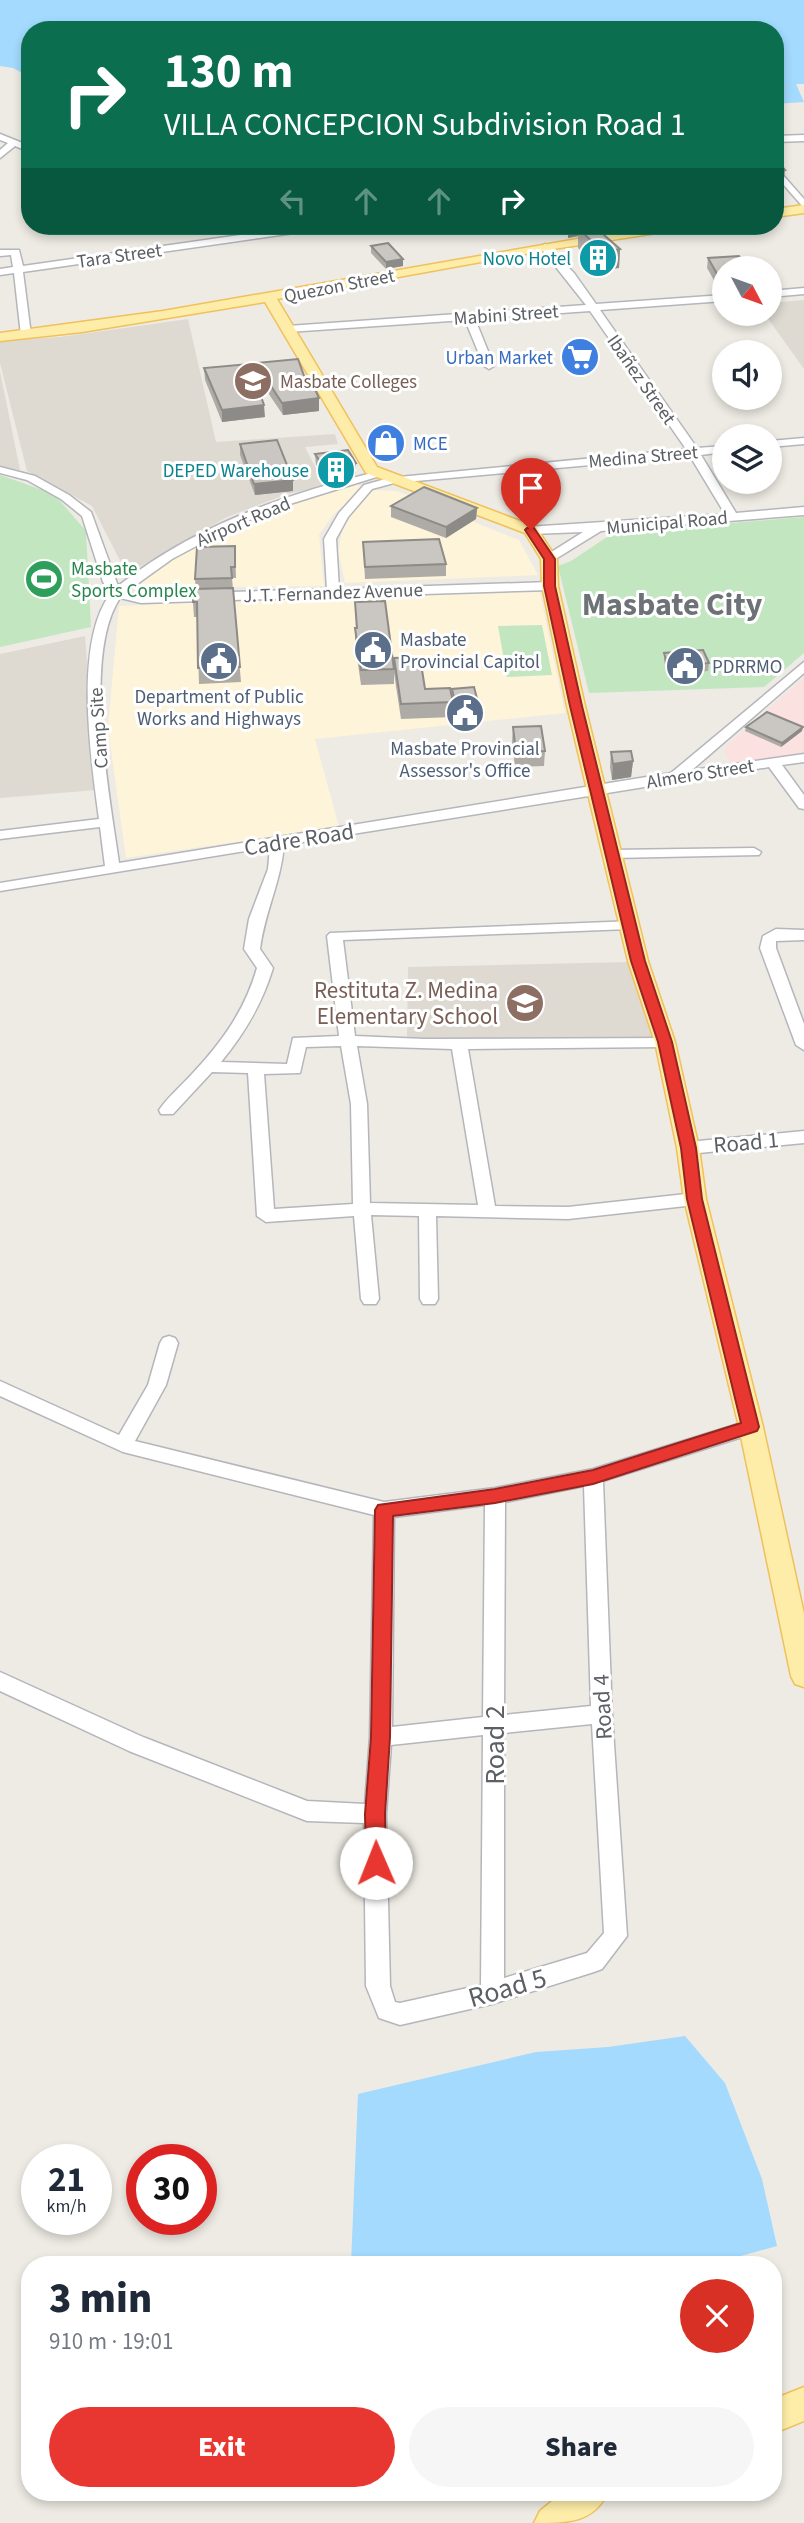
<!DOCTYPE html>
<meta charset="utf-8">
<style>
body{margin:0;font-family:"Source Sans 3",sans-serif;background:#f6f6f7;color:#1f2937;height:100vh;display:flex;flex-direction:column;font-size:26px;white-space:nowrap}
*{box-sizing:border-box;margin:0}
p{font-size:23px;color:#747a83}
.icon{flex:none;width:38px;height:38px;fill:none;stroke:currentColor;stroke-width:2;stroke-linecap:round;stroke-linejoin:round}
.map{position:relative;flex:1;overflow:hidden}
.sheet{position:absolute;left:21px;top:2256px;width:761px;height:245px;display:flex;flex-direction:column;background:#fff;border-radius:28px;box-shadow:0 4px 10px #0003}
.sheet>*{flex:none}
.banner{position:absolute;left:21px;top:21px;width:763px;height:214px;border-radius:28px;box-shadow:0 4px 10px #0003;background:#0b6e4f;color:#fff;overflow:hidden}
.needle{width:46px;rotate:131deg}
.buttons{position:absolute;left:712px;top:256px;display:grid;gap:14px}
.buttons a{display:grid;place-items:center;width:70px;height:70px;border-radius:50%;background:#fff;box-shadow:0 4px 10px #0003;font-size:35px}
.speed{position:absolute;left:21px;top:2144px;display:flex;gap:14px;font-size:35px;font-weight:700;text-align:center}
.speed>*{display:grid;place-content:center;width:91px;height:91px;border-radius:50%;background:#fff;box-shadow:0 4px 10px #0003;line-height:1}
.speed small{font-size:18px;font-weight:400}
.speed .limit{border:10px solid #d22;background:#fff;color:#111}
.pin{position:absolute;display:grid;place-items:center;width:60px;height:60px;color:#fff;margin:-72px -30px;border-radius:50% 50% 50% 0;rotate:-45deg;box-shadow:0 0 7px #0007}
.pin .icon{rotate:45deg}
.me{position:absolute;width:77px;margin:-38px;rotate:359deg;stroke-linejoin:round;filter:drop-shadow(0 0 5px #0008)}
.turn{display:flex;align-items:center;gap:24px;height:147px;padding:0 28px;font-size:32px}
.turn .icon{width:91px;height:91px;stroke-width:2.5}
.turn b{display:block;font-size:49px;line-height:60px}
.lanes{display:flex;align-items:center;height:66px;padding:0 28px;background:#0003;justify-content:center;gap:35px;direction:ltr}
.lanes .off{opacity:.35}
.round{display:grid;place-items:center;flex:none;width:74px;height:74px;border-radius:37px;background:#f6f6f7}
.head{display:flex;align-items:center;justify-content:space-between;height:119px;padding:0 28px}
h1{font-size:42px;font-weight:800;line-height:52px}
.cta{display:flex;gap:14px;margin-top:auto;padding:14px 28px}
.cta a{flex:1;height:80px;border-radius:42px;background:#e83730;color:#fff;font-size:28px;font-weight:800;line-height:80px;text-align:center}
.cta a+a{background:#f6f6f7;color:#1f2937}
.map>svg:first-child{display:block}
</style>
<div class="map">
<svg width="804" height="2523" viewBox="0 0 804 2523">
<rect width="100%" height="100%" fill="#eeebe4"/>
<g fill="#fdf4d9">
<polygon points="356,484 363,488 333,515 319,535 324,586 133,588 197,543 259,515"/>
<polygon points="373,490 397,491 519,540 538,575 345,583 338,552 344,521"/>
<polygon points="539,588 565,713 315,739 339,827 126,858 108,728 119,606"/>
</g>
<g fill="#dedad2">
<polygon points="804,300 804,369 764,313 770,313 770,303"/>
<polygon points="188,319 216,442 335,434 338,444 305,447 325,486 287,494 227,517 127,574 92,506 27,471 0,363 0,341 60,337"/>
<polygon points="0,371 20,470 0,467"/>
<polygon points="85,636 96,790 0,798 0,654"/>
<polygon points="628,962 654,1039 407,1041 408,967"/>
</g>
<polygon fill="#fbe1e0" points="804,678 804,755 731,764 724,751 726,746"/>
<g fill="#c2e6c0">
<polygon points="0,475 54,494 86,531 91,627 0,647"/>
<polygon points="804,517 804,653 764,687 589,693 558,566 571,561 613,533"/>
<polygon points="542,625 552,675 507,677 498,626"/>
</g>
<g fill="#a3dafe">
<polygon points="0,0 804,0 804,84 796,84 804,102 775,104 775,30 30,30 30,77 13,68 0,66"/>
<polygon points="685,2036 725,2083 762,2179 777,2246 712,2264 351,2264 358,2094 536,2052 608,2047"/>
</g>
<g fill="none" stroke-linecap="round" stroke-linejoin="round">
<defs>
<g id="minor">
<polygon points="0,134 30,146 30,152 15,146 0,158 0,150 8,143 0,140"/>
<polygon points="804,135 804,141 775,142 775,136"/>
<polygon points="775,166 804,199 804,208 775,175"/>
<polygon points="303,226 327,226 322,229 23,272 31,335 26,338 21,335 14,273 0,275 0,269 13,267 11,255 0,256 0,250 19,250 23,266"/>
<path d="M545,244L574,273L596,304L724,295V301L600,310L697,448L724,446V452L701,455L736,513L804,507V515L601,531L549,563L543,559L545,556L583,532L531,534L525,530L527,527L725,514L690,456L394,483L372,489L348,517L336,539L339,589L550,582L556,586L550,590L141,603L120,598C82,655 110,798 119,863L671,773L804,662V673L692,770L804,754V762L782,765L804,795V809L799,808L769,767L284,845C281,882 265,911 260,949L273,968C262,1004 245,1033 221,1062L287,1064L293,1038L339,1036L327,936L330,933L634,921L636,924L629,929L343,940L355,1036L424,1039L671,1038L673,1042L665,1047L468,1049L495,1206L568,1207L695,1193L704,1199L695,1205L568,1219L436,1216L438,1299L435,1304H423L420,1299L419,1216L371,1215L379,1299L376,1304H364L361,1299L354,1216L266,1222L257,1216L248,1073L212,1072L173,1114H161L159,1110C168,1097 181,1086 192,1074C222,1042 245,1010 257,968L244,949L249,919L268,869L270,847L0,891V883L105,866L100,827L0,839V831L99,819C91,760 73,642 111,593L103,582L82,516L61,499L27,480L0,473V467L35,476L69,495L91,512L118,586C195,525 286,494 380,471L386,474L290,504L230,528L172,559L126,592L141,595L327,589L324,539L339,513L364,485L389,478L686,449L590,311L475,319L494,366L489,369L484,366L465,320L288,332L283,329L288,326L586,305L540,247ZM341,1046L351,1104L353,1204L274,1209L264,1074L300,1073L306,1047ZM357,1046L452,1049L478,1205L370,1203L367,1104Z"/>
<polygon points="804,288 804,294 770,297 770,291"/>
<polygon points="804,438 804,444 770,447 770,441"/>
<polygon points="754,848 761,852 759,855 612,858 605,854 612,850"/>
<polygon points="776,929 804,930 804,940 776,941 776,948 804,1024 804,1050 796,1045 760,948 763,936"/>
<polygon points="804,1131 804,1143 688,1154 680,1148 688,1142"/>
<path d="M169,1336L175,1338L178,1343L166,1385L135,1441L384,1502L495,1488L593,1469L751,1420L758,1422L760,1427L758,1432L603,1481L612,1714L627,1936L602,1969L594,1972L492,2004L400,2025L379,2018L366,1986L364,1823L307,1821L129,1751L0,1691V1672L143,1737L307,1801L365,1804L370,1737L374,1515L123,1452L0,1396V1381L119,1435L148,1385L160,1343L163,1338ZM584,1486L591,1706L504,1715L505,1502ZM485,1505L483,1717L392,1727L394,1517ZM592,1724L604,1933L587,1953L504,1978V1733ZM483,1735L481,1985L400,2003L395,2002L390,1986L386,1814L391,1745Z"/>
</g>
<g id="major">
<polygon points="804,205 804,213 775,217 775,209"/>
<polygon points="652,226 682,226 676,230 547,250 277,299 377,467 536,527 557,559 558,586 585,706 648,961 675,1042 699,1148 706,1199 763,1427 804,1614 804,1687 795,1684 791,1676 739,1427 684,1199 677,1148 655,1042 628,961 567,706 542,586 541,559 525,533 366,473 265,302 82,332 0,341 0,333 163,311"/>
<polygon points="804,2387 804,2421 774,2433 774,2399"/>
<path d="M563,2492H608C594,2523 567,2523 534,2523L540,2511Z"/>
</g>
</defs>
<use href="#minor" stroke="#b4b6bb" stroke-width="3"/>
<use href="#major" stroke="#f0c05b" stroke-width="3"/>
<use href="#minor" fill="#fff" fill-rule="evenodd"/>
<use href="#major" fill="#feeda8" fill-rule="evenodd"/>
</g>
<g fill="#aeaaa6">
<polygon points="591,226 615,226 615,229 600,232 620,249 619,268 600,270 578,248 578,236 568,238 568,231 592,227"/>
<polygon points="371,246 403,266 386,269 371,253"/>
<polygon points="708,258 724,268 724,289 719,289 707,268"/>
<polygon points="256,363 307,384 319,411 283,415 256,375"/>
<polygon points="204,368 265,417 222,422 205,380"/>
<polygon points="240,444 293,480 293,491 255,495 240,455"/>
<polygon points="315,454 356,463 356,474 326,481 316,465"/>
<polygon points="391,506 477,508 476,519 446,538 391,517"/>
<polygon points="363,542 446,564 446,576 365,579"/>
<polygon points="235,546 236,578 232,578 241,682 199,684 197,617 194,617 193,602 196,589 195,579"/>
<polygon points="355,602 394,669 394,684 361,685 355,643 355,628 356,628"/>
<polygon points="664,653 709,663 708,671 668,675 664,661"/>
<polygon points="394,658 425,689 452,694 452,689 479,706 478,721 456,723 453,711 453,717 401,719 394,673"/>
<polygon points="513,727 545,751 544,766 515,767 512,742"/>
<polygon points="746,727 802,731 781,747 745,731"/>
<polygon points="611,752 633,761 631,777 612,780 610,767"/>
</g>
<g fill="#8d8b87">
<polygon points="785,170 783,188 775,189 775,171"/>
<polygon points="598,226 615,226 615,229 597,232"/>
<polygon points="579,229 578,236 568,238 568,231"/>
<polygon points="620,249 619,268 600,270 602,251"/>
<polygon points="403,259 403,266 386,269 386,262"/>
<polygon points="319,398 319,411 283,415 282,403"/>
<polygon points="264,405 265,417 222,422 222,410"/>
<polygon points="356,463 356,474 326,481 326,470"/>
<polygon points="293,480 293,491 255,495 254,484"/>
<polygon points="477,508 476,519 446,538 446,527"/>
<polygon points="803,727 802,731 781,747 782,743"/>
<polygon points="633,761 631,777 612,780 613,764"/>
</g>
<g fill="#cac6c1" stroke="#8d8b87" stroke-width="2">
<polygon points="775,158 785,170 775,171"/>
<polygon points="572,226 579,226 583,229 568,231"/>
<polygon points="595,227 620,249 602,251 579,229"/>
<polygon points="388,243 403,259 386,262 371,246"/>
<polygon points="739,256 747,268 724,268 724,279 720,279 708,258"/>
<polygon points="298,359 307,384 312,383 319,398 282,403 256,363"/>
<polygon points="249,364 264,405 222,410 204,368"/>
<polygon points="277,440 293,480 254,484 240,444"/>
<polygon points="348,450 356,463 326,470 315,454"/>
<polygon points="424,487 477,508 446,527 391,506"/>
<polygon points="439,539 446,564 365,567 363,542"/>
<polygon points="235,546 235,567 231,567 232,578 195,579 197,547"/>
<polygon points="233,588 240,667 198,668 197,602 193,602 194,589"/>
<polygon points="385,601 394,669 361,670 355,628 357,628 355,602"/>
<polygon points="703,650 709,663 668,667 664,653"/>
<polygon points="420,657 425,689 450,688 453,702 401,704 394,658"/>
<polygon points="474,687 479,706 456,707 452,689"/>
<polygon points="767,712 803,727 782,743 746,727"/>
<polygon points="541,726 545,751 516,752 513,727"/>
<polygon points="631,751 633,761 613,764 611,752"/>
</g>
<polygon fill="#e83730" stroke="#97241f" stroke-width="2" points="527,528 534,528 555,559 555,586 582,706 645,961 672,1042 696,1148 702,1199 759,1427 757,1431 593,1484 495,1503 393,1516 390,1737 385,1814 386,1863 383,1869 376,1872 369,1869 366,1863 365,1814 371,1737 375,1510 378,1505 495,1489 593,1470 741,1423 687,1199 681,1148 658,1042 631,961 570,706 544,586 544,559 525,530"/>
<defs>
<symbol id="building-disc" viewBox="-11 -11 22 22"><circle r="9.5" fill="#0f9aa8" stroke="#fff"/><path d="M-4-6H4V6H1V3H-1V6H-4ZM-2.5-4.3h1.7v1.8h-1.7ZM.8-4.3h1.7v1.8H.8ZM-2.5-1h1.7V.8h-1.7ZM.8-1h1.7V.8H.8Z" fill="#fff"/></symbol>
<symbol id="supermarket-disc" viewBox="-11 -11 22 22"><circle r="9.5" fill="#3f7fe0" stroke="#fff"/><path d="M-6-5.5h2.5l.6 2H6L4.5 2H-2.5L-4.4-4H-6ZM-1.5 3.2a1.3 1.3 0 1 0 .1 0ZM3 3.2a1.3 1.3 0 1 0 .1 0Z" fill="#fff"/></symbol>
<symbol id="university-disc" viewBox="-11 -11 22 22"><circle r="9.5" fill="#8d6e63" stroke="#fff"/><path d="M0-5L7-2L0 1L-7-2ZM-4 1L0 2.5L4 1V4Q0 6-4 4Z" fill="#fff"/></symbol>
<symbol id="shop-disc" viewBox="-11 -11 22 22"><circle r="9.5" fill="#3f7fe0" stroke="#fff"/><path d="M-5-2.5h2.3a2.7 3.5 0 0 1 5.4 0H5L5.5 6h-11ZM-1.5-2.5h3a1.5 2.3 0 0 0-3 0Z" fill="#fff"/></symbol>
<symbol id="stadium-disc" viewBox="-11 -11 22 22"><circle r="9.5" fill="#2e9e5b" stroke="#fff"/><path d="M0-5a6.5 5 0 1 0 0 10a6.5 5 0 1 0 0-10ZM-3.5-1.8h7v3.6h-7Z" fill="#fff"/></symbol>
<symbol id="civic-disc" viewBox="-11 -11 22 22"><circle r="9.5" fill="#5c6f8a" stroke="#fff"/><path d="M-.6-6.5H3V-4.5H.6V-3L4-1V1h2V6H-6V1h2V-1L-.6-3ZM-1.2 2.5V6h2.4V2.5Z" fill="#fff"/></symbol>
<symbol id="school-disc" viewBox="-11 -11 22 22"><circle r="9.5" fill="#8d6e63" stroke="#fff"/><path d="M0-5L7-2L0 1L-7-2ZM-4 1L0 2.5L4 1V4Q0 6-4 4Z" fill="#fff"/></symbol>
</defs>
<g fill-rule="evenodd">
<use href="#building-disc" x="576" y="236" width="44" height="44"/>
<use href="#supermarket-disc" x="558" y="335" width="44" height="44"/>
<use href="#university-disc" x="231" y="359" width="44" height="44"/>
<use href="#shop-disc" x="364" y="421" width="44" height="44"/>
<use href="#building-disc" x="314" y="448" width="44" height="44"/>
<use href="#stadium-disc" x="22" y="557" width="44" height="44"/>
<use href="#civic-disc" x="351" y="628" width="44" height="44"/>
<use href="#civic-disc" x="197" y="639" width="44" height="44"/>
<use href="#civic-disc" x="663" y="644" width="44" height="44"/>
<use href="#civic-disc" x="443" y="691" width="44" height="44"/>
<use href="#school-disc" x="503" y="981" width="44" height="44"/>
</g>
<g text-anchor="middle" stroke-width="6" stroke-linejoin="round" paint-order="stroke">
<g font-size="19" fill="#5c6064" stroke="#fff">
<text transform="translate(119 255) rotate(-8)" y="7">Tara Street</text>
<text transform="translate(339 285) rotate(-11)" y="7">Quezon Street</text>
<text transform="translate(506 314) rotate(-4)" y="7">Mabini Street</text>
<text transform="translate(642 379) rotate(55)" y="7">Ibañez Street</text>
<text transform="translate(643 456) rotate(-5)" y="7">Medina Street</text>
<text transform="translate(243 521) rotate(-23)" y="7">Airport Road</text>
<text transform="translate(667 522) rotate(-5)" y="7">Municipal Road</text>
<text transform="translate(333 592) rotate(-2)" y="7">J. T. Fernandez Avenue</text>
<text transform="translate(98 728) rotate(-94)" y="7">Camp Site</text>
<text transform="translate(700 773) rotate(-9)" y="7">Almero Street</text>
</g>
<g font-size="19" fill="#0d838f" stroke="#fff" text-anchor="end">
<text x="571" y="265">Novo Hotel</text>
<text x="309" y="477">DEPED Warehouse</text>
</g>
<g font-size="19" fill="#366cbe" stroke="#fff" text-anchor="end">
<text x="553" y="364">Urban Market</text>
<text x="413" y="450" text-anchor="start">MCE</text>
</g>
<g font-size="19" fill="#785e54" stroke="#fff" text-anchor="start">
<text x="280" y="388">Masbate Colleges</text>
</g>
<g font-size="19" fill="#27864d" stroke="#fff" text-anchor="start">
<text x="71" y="575">Masbate<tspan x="71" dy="22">Sports Complex</tspan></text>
</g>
<g font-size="19" fill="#4e5e75" stroke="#fff" text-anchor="start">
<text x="400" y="646">Masbate<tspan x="400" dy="22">Provincial Capitol</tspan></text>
<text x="712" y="673">PDRRMO</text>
<text x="219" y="703" text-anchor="middle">Department of Public<tspan x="219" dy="22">Works and Highways</tspan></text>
<text x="465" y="755" text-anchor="middle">Masbate Provincial<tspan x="465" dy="22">Assessor's Office</tspan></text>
</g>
<g font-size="23" fill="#5c6064" stroke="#fff">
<text transform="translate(299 839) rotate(-9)" y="8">Cadre Road</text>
<text transform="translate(746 1142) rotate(-5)" y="8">Road 1</text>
<text transform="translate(602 1707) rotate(-93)" y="8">Road 4</text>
</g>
<g font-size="23" fill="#785e54" stroke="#fff" text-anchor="end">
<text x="498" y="998">Restituta Z. Medina<tspan x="498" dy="26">Elementary School</tspan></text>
</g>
<g font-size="28" fill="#5c6064" stroke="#fff">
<text transform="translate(494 1745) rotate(-90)" y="10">Road 2</text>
<text transform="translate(507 1987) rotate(-16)" y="10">Road 5</text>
</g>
<g font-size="32" font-weight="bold" fill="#6d7276" stroke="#fff">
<text x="672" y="615">Masbate City</text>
</g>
</g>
</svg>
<div class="buttons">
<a><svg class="needle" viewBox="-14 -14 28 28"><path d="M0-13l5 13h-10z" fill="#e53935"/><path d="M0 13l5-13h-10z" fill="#747a83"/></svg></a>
<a><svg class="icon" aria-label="sound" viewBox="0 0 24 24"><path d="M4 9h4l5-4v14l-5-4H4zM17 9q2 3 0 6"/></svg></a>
<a><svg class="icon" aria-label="layers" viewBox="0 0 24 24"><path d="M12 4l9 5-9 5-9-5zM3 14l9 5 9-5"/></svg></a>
</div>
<div class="speed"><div>21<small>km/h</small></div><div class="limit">30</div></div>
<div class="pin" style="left:531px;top:530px;background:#d93025"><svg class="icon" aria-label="arrive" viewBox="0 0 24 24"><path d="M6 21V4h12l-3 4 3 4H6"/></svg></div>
<svg class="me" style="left:376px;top:1863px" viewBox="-20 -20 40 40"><circle r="19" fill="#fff"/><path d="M0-13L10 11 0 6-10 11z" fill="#e83730"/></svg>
<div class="banner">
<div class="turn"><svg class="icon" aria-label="right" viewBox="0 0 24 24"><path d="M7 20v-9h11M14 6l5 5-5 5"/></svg><div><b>130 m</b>VILLA CONCEPCION Subdivision Road 1</div></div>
<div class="lanes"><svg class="icon off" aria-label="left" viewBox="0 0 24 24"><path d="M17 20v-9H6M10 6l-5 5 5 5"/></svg><svg class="icon off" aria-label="ahead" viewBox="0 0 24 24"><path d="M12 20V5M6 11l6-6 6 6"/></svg><svg class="icon off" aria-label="ahead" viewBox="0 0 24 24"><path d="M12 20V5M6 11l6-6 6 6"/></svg><svg class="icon" aria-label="right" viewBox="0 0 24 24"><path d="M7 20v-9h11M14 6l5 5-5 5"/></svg></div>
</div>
<section class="sheet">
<div class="head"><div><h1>3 min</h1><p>910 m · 19:01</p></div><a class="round" style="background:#d93025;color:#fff"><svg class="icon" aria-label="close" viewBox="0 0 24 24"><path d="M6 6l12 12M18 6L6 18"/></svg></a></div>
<div class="cta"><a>Exit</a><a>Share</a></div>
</section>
</div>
